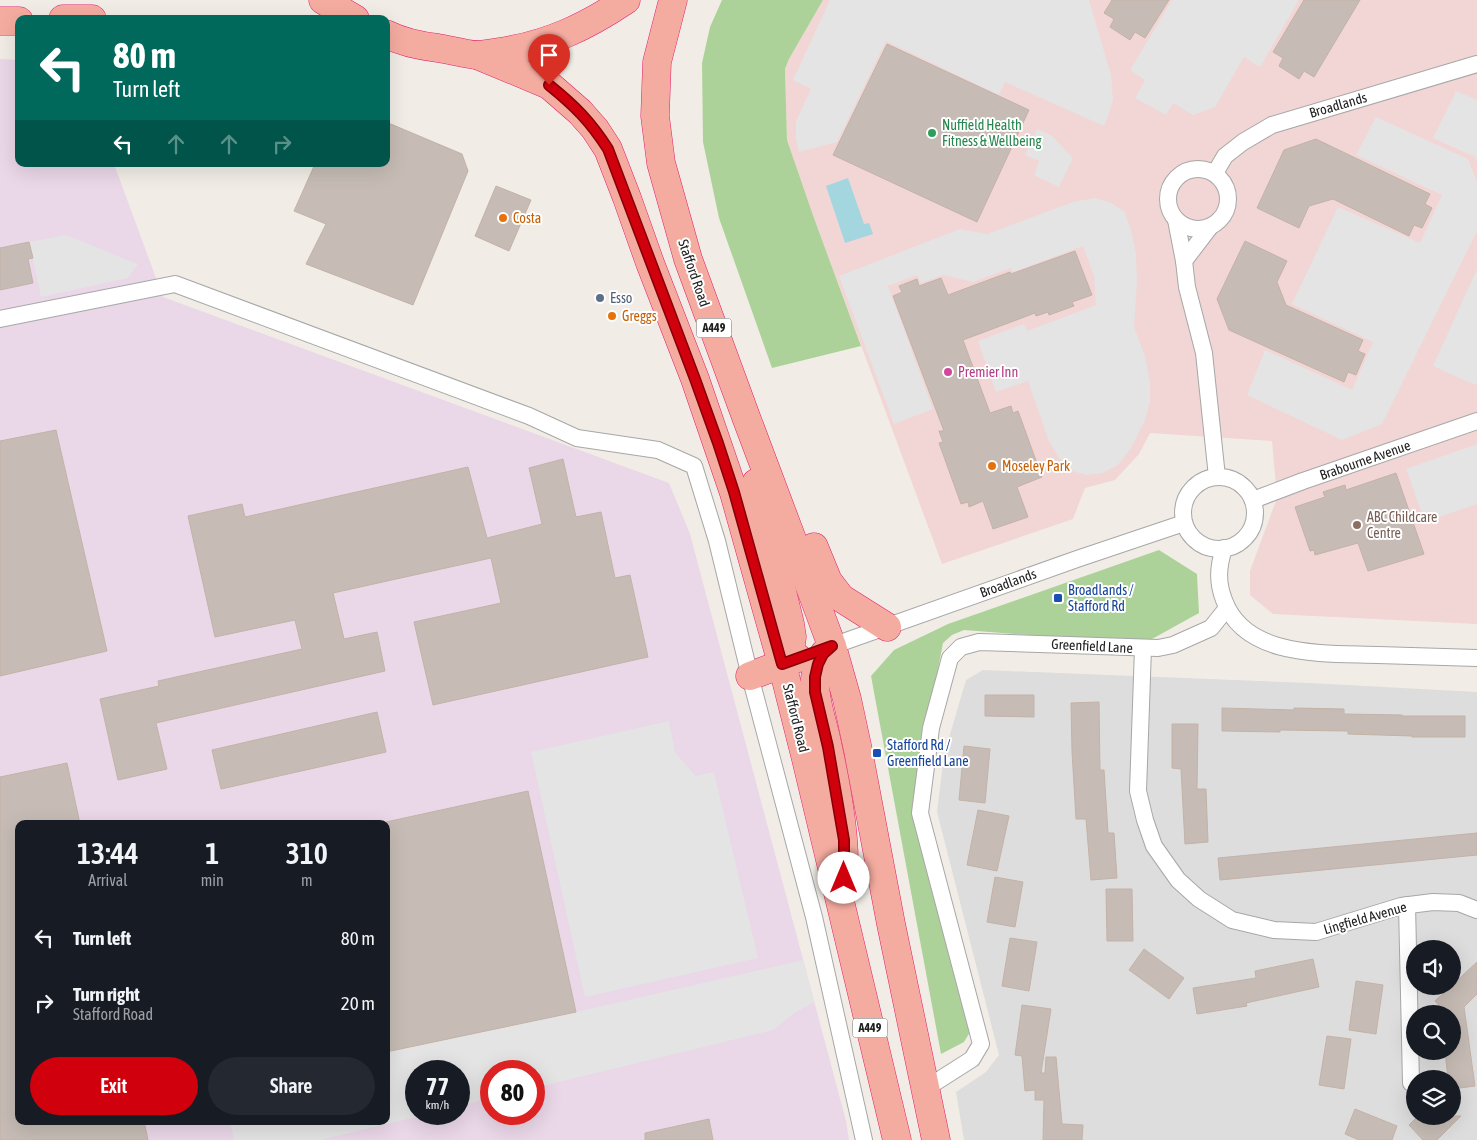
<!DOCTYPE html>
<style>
body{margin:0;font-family:"Asap Condensed",sans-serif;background:#242831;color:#f1f3f6;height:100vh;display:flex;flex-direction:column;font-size:19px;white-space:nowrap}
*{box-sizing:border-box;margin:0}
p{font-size:16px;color:#9ea1a6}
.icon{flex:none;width:28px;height:28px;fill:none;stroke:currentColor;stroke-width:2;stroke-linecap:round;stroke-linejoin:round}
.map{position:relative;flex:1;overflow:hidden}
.sheet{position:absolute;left:15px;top:820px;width:375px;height:305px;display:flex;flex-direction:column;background:#171b24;border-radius:10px;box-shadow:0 5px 20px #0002}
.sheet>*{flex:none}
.top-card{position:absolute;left:15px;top:15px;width:375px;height:152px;border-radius:10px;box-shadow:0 5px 20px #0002;background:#00695c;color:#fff;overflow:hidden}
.buttons{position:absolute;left:1406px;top:940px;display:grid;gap:10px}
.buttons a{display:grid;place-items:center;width:55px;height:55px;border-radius:50%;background:#171b24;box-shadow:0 5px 20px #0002;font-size:25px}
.speed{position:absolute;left:405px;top:1060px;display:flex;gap:10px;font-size:25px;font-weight:700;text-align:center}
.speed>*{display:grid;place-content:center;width:65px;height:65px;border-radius:50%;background:#171b24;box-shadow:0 5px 20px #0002;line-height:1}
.speed small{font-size:12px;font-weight:400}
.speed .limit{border:8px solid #d22;background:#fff;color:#111}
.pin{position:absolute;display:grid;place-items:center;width:42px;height:42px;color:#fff;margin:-51px -21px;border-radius:50% 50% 50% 0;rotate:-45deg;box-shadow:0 0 5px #0007}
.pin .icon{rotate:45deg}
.me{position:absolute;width:55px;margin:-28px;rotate:0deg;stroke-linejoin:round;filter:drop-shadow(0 0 4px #0008)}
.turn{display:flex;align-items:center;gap:18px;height:105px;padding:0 15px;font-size:22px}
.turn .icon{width:65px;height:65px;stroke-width:2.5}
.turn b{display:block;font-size:35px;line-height:42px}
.lanes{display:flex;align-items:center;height:48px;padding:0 15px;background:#0003;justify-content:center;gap:25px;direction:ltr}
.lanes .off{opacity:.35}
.eta{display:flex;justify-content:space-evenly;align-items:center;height:85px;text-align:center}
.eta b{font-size:30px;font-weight:600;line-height:35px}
.primary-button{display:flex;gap:10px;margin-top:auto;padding:10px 15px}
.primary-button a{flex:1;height:58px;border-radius:30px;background:#d0000c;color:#fff;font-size:20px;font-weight:600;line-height:58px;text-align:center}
.primary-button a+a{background:#242831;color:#f1f3f6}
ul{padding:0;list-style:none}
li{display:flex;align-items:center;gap:15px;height:65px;padding:0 15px}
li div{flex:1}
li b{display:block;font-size:19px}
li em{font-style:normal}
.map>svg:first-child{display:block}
</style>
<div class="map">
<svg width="1477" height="1140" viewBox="0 0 1477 1140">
<rect width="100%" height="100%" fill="#f1ede6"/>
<path fill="#dedddd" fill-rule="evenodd" d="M983,670L1310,683L1477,692V1140H964L956,1092L986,1072L999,1055L937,812L944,755L966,680ZM1415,949H1452V986H1415ZM1415,1014H1452V1051H1415ZM1415,1079H1452V1116H1415Z"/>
<polygon fill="#f2d5d5" points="823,0 1477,0 1477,624 1273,614 1250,595 1250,571 1277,498 1272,441 1150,433 1139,454 1115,480 1085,488 1073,519 942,564 814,218 787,140 785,69 789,59"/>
<path fill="#ead7e8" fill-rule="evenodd" d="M0,59L19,60V164H114L163,297L669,483L690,534L846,1121L849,1140H0ZM19,824H386V1121H19ZM416,1071H459V1114H416ZM491,1071H534V1114H491Z"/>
<g fill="#add299">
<polygon points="722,0 823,0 789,59 785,69 787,140 814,218 861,346 772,368 719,218 703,142 702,63 710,27"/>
<polygon points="1159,550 1197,574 1199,613 1143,644 964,630 952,635 943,643 913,799 973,1027 964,1042 941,1054 871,676 894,650 948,624"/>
</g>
<g fill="#e4e4e4">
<polygon points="830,0 1089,0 1111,75 1113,100 1109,114 1104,126 1005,82 999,95 886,41 837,142 799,152 796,139 796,121 811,89 793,80"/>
<polygon points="1172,0 1299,0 1260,67 1244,57 1215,107 1193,115 1173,103 1166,115 1135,98 1145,80 1130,70"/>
<polygon points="1456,91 1477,100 1477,163 1475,157 1433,138"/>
<polygon points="1376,117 1468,159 1477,182 1477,231 1382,424 1342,440 1247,395 1265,350 1352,390 1373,342 1292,304 1338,207 1420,243 1442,195 1356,155"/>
<polygon points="1037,129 1052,136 1073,158 1059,187 1034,175 1039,161 1025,155"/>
<polygon points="1094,198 1109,202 1124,211 1131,230 1136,254 1137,282 1134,327 1145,356 1150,383 1150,401 1145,420 1131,448 1118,465 1103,473 1087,475 1072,471 1059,458 1049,441 1028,381 996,392 978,341 1024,324 1027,331 1096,305 1094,276 1083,246 1013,272 1011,268 973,282 943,275 921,283 917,275 888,286 933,409 894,424 839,276 960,229 987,234 1073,202"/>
<polygon points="66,235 138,264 128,278 41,297 29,242"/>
<polygon points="1477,269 1477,382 1475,385 1433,366"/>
<polygon points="1477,444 1477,504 1425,522 1406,469"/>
<polygon points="669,721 675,752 696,776 714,772 758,958 585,997 531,752"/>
<polygon points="803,960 814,1002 793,1014 773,1030 534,1088 534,1071 491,1071 491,1098 459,1106 459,1071 416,1071 416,1114 428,1114 320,1140 234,1140 230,1121 386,1121 386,1052 576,1012"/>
</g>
<polygon fill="#a4d6e0" points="848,178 864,224 869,223 873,234 845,243 826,186"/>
<g fill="#c6bcb5" stroke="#c3b2a7">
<polygon points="1112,0 1169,0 1145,38 1135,32 1130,40 1110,27 1114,19 1104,13"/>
<polygon points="1304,0 1360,0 1314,77 1304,71 1299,79 1279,66 1283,58 1273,52"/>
<polygon points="887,44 1029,110 977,222 833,155"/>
<polygon points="386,122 462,154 468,171 413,305 306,264 326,224 294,211 315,164 386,164"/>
<polygon points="1316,139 1430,194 1425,204 1432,208 1422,228 1414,225 1409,236 1333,199 1309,206 1299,228 1257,208 1284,150"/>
<polygon points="496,186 531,200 509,251 475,236"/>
<polygon points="1245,241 1287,261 1277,282 1286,305 1363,340 1358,351 1365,354 1356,375 1348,372 1344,382 1229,330 1217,299"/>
<polygon points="29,242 33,258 28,259 33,283 0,290 0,248"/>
<polygon points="1075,251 1092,295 1072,302 1074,306 1049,315 1048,312 1036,316 1035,313 963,340 990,413 1011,406 1013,413 1018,411 1042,477 1017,487 1028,517 993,529 983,501 969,507 968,502 961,504 939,443 943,442 939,431 944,431 893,296 902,292 899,286 917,279 919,286 941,278 948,295 1010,272 1011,274"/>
<polygon points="56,430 107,651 0,676 0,441"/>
<polygon points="563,459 576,517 601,512 615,578 630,575 648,657 433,705 414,622 501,603 491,558 333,593 344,639 377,632 385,671 156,723 167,769 118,780 100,699 159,686 158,681 302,649 295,620 215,637 188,516 242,504 245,517 468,467 487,538 542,524 529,468"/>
<polygon points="1396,473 1424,554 1368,571 1358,543 1315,555 1314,550 1310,551 1295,507 1325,497 1323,492 1345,485 1346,490"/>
<polygon points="985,695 1034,695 1034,717 985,716"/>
<polygon points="1099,702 1100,770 1104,770 1108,833 1114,833 1117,878 1091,880 1086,819 1076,819 1072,751 1071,703"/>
<polygon points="1222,708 1294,710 1294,708 1344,709 1344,714 1402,715 1402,716 1465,716 1465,737 1412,737 1412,736 1348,734 1348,731 1280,730 1280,732 1222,731"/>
<polygon points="377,712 386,752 221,789 212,750"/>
<polygon points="1172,724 1198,724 1197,789 1206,789 1208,842 1185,844 1181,769 1172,768"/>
<polygon points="964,746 990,749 985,803 959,800"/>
<polygon points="67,763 80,824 19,824 19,1121 144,1121 148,1140 0,1140 0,777"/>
<polygon points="528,791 576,1012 386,1052 386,822"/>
<polygon points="978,810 1009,816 997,871 967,865"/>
<polygon points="1477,833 1477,855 1220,880 1218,858"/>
<polygon points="995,877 1023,882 1015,927 987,922"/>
<polygon points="1106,889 1132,889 1133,941 1107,941"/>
<polygon points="1010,938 1037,942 1029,991 1002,986"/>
<polygon points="1144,949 1184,978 1169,999 1129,970"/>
<polygon points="1313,959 1319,987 1246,1003 1247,1006 1197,1014 1193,988 1256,978 1255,971"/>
<polygon points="1477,962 1477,994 1464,1007 1475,1086 1452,1089 1452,1079 1448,1079 1445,1051 1452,1051 1452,1014 1447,1014 1435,1001"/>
<polygon points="1356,981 1383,985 1376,1034 1349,1030"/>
<polygon points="1022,1005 1051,1009 1041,1073 1045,1073 1046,1057 1056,1057 1062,1124 1083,1125 1082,1140 1043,1140 1044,1100 1035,1100 1035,1090 1025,1091 1022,1056 1015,1055"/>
<polygon points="1327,1036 1351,1039 1344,1089 1319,1085"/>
<polygon points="1355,1109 1397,1126 1392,1140 1359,1140 1345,1134"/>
<polygon points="1418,1116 1461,1116 1437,1140 1423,1140 1409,1125"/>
<polygon points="709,1119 713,1140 645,1140 645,1133"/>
</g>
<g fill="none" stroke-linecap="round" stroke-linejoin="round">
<defs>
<g id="minor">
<circle cx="1198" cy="199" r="30"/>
<polyline points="1215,173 1225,156 1243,142 1272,125 1477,64"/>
<polyline points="1176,220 1184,261 1187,287 1204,353 1217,477"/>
<polyline points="1184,261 1210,227"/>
<polyline points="0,319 175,284 529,416 577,438 658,450 694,466 717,541 750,676 814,917 864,1140"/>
<circle cx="1219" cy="513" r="36"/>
<polyline points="1253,500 1303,481 1477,421"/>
<path d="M1224,548C1218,567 1217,582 1224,600C1245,659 1327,653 1378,655C1411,656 1444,657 1477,658"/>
<polyline points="832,646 1077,559 1184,523"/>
<polyline points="1143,648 1138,791 1145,820 1154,846 1178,880 1199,899 1232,920 1274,930 1316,932 1401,906 1433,902 1459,903 1477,910"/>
<polyline points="1407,905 1411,1083"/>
<polyline points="925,1089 972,1059 981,1044 920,813 931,728 950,658 961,647 979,642 1158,648 1173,645 1211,628 1227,608"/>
</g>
<g id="trunk">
<polyline points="323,0 355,19"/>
<polyline points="673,0 657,62 655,116 661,163 688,259 746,417 819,611 832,646 847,699 858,750 891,924 936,1140"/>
<polyline points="63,19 92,19"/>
<polyline points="0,21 19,21"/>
<path d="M386,34C402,42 421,46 438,48C451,50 464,54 476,55C483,55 492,53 499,52C548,45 586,27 626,0"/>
<polyline points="477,55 549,85 580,112 595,129 608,149 627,198 650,263 695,379 734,493 782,664 806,759 897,1140"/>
<polyline points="756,483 759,497 790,624 792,637 790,651"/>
<polyline points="814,547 828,581 841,598 887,627"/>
<path d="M832,646C821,655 816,664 815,679C814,700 823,722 827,743C835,779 844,824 844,861"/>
<polyline points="750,676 798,658"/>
</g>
</defs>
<use href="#minor" stroke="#a7a7a7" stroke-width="18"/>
<use href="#trunk" stroke="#e41e6d" stroke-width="29"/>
<use href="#minor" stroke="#fff" stroke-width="16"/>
<use href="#trunk" stroke="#f5aca0" stroke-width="28"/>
</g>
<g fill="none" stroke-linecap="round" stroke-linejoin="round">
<defs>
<path id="route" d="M549,85C575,106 590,121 608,149L695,379L718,443L734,492L782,664L832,646L823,654L818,664L815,677V692L828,747L844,840V878"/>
</defs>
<use href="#route" stroke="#870008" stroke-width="12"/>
<use href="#route" stroke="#d0000c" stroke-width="9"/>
</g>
<circle fill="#2e9e5b" stroke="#fff" stroke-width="2" cx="932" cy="133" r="5"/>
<g fill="#e8710a" stroke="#fff" stroke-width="2">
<circle cx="503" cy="218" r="5"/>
<circle cx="612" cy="316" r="5"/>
<circle cx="992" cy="466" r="5"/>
</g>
<circle fill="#5c6f8a" stroke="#fff" stroke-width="2" cx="600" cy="298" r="5"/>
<circle fill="#d1479c" stroke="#fff" stroke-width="2" cx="948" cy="372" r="5"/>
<circle fill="#8d6e63" stroke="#fff" stroke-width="2" cx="1357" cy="525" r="5"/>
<g fill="#1a4fb4" stroke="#fff" stroke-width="2">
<rect x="1053" y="593" width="10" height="10" rx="2.5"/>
<rect x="872" y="748" width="10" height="10" rx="2.5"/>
</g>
<g text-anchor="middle" stroke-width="4" stroke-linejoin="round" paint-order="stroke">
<g fill="#fff" stroke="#636363" stroke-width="1">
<rect x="696.5" y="318.5" width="35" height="19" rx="4"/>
<rect x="852.5" y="1018.5" width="35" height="19" rx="4"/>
</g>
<g font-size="12" font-weight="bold" fill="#202020">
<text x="714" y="332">A449</text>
<text x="870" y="1032">A449</text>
</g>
<g font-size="14" fill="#202020" stroke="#fff">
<text transform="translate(1338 105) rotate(-16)" y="5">Broadlands</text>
<text transform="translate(694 273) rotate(71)" y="5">Stafford Road</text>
<text transform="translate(1365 460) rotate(-19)" y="5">Brabourne Avenue</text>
<text transform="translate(1008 583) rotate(-20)" y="5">Broadlands</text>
<text transform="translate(1092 646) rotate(3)" y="5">Greenfield Lane</text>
<text transform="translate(796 718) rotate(76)" y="5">Stafford Road</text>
<text transform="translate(1365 918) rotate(-16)" y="5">Lingfield Avenue</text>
</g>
<g font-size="14" fill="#27864d" stroke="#fff" text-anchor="start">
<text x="942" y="130">Nuffield Health<tspan x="942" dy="16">Fitness &amp; Wellbeing</tspan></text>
</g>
<g font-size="14" fill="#c56008" stroke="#fff" text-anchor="start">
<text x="513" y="223">Costa</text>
<text x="622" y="321">Greggs</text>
<text x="1002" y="471">Moseley Park</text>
</g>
<g font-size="14" fill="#4e5e75" stroke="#fff" text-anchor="start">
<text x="610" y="303">Esso</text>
</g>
<g font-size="14" fill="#b23c85" stroke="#fff" text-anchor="start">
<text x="958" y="377">Premier Inn</text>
</g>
<g font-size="14" fill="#785e54" stroke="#fff" text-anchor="start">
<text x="1367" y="522">ABC Childcare<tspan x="1367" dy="16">Centre</tspan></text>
</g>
<g font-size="14" fill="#164399" stroke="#fff" text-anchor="start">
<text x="1068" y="595">Broadlands /<tspan x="1068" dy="16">Stafford Rd</tspan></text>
<text x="887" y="750">Stafford Rd /<tspan x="887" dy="16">Greenfield Lane</tspan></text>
</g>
</g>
</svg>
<div class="buttons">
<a><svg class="icon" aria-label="sound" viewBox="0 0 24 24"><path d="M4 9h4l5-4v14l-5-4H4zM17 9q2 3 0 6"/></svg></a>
<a><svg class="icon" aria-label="search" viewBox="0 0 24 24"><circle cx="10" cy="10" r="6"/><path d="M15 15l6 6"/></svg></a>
<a><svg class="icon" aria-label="layers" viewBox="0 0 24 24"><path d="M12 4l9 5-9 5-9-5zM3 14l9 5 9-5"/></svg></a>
</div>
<div class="speed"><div>77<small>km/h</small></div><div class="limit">80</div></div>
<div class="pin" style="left:549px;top:85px;background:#d93025"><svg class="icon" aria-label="arrive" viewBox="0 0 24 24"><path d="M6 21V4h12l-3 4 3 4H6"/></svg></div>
<svg class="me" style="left:844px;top:878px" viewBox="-20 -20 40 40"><circle r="19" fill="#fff"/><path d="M0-13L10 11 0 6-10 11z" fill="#d0000c"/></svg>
<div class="top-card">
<div class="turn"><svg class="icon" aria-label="left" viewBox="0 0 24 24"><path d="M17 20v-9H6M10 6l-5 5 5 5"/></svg><div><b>80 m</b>Turn left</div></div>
<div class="lanes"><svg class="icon" aria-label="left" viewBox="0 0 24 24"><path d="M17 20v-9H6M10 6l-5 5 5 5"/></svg><svg class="icon off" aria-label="ahead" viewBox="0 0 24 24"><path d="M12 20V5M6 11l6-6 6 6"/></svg><svg class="icon off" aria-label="ahead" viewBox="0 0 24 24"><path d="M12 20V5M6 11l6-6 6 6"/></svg><svg class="icon off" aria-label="right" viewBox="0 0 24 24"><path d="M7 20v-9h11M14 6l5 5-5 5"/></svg></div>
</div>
<section class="sheet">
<div class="eta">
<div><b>13:44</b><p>Arrival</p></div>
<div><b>1</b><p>min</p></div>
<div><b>310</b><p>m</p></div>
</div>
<ul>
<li><svg class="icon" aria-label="left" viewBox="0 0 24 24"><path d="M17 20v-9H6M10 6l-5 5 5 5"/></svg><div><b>Turn left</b></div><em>80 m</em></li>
<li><svg class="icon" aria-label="right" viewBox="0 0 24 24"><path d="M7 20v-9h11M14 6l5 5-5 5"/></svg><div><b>Turn right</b><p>Stafford Road</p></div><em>20 m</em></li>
</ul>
<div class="primary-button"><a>Exit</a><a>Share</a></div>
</section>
</div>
